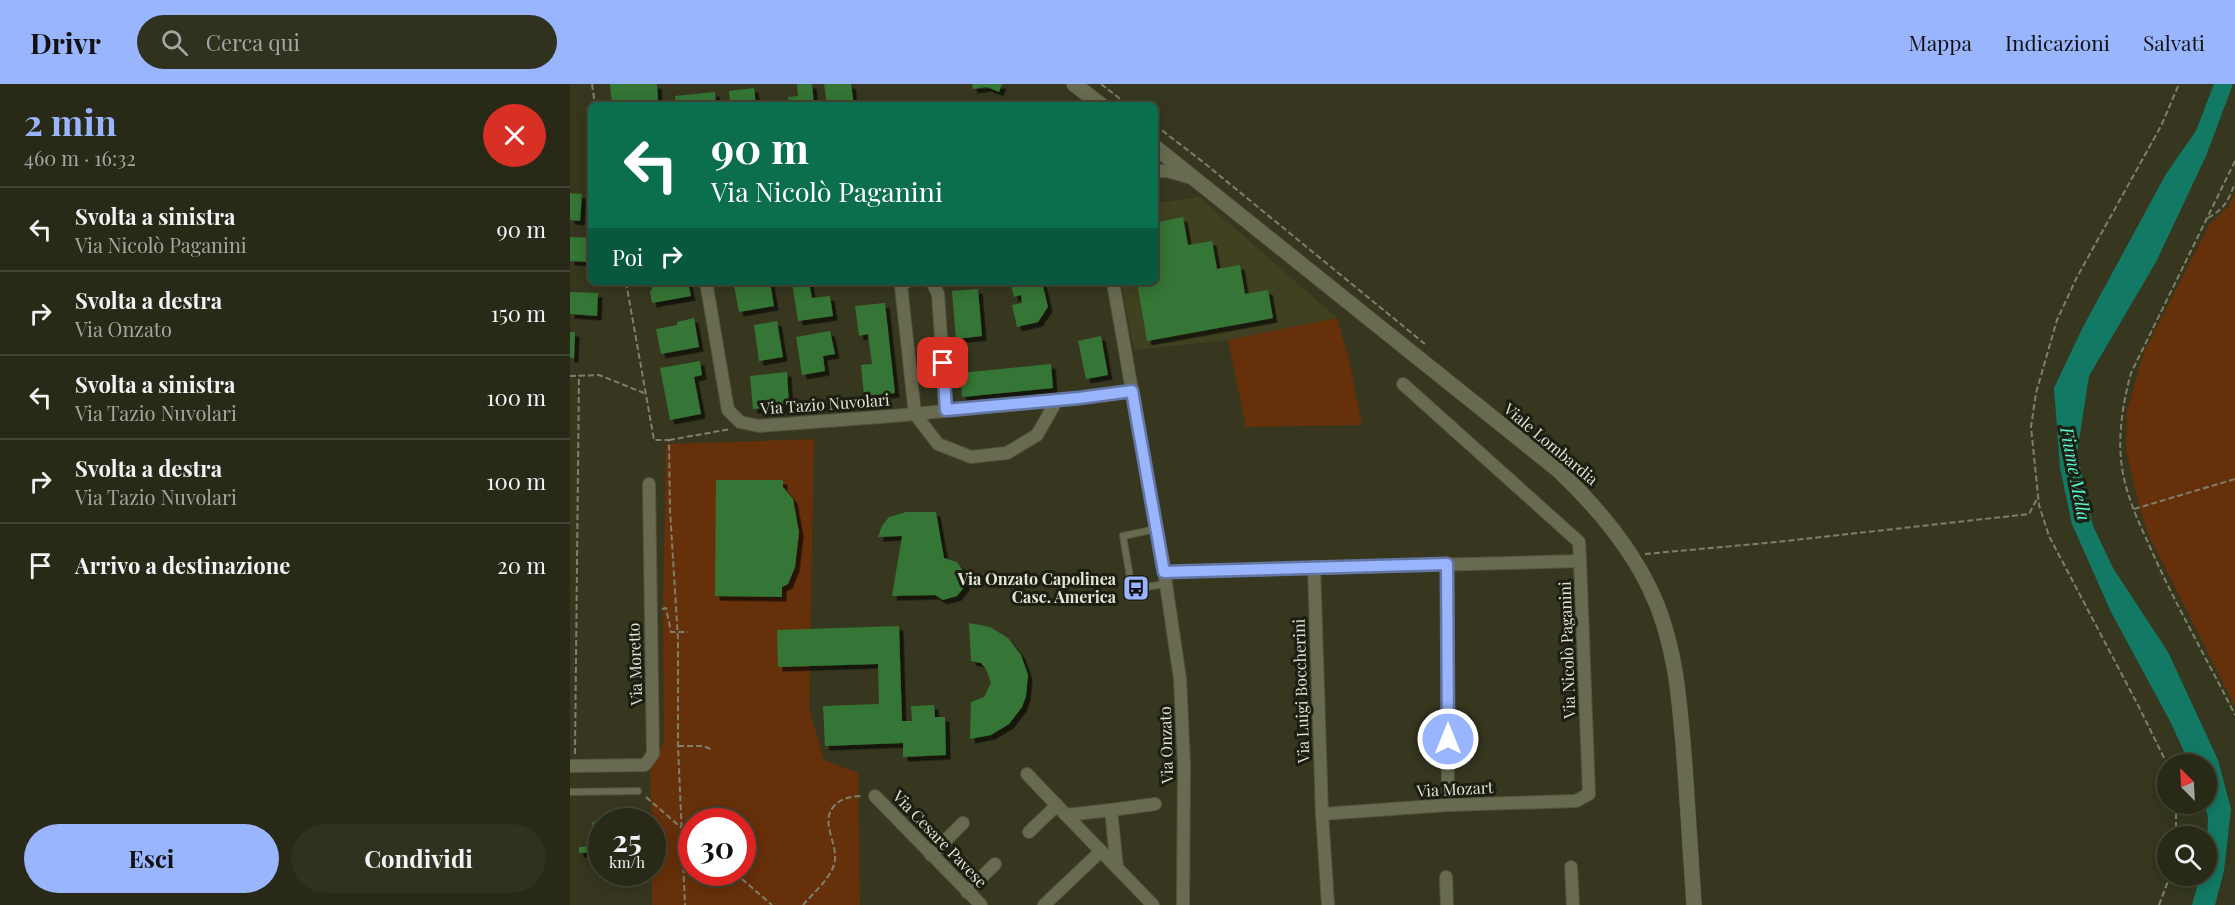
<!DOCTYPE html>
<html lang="it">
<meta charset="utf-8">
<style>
body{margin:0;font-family:"Playfair Display",serif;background:#30311f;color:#f1f3f6;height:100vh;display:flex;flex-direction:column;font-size:22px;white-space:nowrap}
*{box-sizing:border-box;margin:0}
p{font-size:20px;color:#a5a6a1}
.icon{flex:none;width:33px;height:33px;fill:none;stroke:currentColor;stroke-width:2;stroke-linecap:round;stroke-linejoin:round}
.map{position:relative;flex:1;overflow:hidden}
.details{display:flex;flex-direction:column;background:#282916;width:570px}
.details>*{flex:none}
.guide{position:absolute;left:18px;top:18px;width:570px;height:183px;border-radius:9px;box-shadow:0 3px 15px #0003,0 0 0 2px #444535;background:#0b6e4f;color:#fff;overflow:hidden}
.needle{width:39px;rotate:336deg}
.tools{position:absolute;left:1587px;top:670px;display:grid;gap:12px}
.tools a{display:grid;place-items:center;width:60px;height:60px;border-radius:50%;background:#282916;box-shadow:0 3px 15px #0003,0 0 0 2px #444535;font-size:30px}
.speed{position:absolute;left:18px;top:724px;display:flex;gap:12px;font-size:30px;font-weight:700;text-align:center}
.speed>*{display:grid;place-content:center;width:78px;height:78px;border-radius:50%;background:#282916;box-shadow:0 3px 15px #0003,0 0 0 2px #444535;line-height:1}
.speed small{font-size:15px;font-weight:400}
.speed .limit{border:9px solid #d22;background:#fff;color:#111}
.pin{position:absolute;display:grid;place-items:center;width:51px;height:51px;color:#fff;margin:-26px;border-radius:12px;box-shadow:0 3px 9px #0006}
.me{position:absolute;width:66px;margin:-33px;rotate:0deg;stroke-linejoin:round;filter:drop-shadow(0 0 4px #0008)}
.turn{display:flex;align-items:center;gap:21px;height:126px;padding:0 24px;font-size:27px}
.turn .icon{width:78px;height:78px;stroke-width:2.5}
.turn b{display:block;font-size:42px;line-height:51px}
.then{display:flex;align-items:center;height:57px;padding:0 24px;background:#0003;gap:12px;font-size:22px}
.round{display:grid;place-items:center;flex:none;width:63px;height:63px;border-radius:32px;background:#30311f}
.head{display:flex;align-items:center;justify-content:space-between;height:102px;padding:0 24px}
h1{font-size:36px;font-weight:700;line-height:45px;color:#98b5fd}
.action{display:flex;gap:12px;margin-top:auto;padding:12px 24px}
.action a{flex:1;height:69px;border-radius:36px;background:#98b5fd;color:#111;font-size:24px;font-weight:700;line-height:69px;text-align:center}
.action a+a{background:#30311f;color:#f1f3f6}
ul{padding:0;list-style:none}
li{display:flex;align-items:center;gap:18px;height:84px;padding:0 24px;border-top:2px solid #444535}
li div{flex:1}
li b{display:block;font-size:22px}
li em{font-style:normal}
header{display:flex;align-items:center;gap:36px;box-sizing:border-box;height:84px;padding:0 30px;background:#98b5fd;color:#111}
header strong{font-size:28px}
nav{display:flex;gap:33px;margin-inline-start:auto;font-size:21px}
.search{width:420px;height:54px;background:#30311f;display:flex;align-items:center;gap:15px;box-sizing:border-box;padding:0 21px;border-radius:33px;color:#a5a6a1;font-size:22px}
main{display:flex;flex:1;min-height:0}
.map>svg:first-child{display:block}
</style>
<header>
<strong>Drivr</strong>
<div class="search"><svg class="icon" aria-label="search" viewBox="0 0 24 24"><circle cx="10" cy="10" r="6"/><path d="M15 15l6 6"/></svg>Cerca qui</div>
<nav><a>Mappa</a><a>Indicazioni</a><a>Salvati</a></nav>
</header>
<main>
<section class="details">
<div class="head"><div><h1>2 min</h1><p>460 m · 16:32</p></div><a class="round" style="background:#d93025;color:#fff"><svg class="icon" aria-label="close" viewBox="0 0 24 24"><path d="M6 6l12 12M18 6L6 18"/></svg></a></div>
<ul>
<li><svg class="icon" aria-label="left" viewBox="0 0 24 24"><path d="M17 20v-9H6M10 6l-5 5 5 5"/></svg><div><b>Svolta a sinistra</b><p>Via Nicolò Paganini</p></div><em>90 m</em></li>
<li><svg class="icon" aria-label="right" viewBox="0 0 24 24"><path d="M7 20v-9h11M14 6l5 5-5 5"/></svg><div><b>Svolta a destra</b><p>Via Onzato</p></div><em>150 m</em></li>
<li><svg class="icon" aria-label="left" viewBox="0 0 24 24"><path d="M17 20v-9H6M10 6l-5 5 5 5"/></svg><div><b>Svolta a sinistra</b><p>Via Tazio Nuvolari</p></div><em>100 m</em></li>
<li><svg class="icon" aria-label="right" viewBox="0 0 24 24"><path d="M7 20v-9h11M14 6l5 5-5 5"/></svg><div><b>Svolta a destra</b><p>Via Tazio Nuvolari</p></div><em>100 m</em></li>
<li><svg class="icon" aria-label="arrive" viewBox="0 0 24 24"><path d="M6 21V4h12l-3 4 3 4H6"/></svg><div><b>Arrivo a destinazione</b></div><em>20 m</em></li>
</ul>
<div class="action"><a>Esci</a><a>Condividi</a></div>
</section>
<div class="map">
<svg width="1665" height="821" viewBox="0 0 1665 821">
<defs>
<filter id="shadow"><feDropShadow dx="4.5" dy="4.5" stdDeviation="0" flood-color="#0009"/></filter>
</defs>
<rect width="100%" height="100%" fill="#36371e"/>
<polygon fill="#3f4120" points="629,113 767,234 658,256 564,266 551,198 585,198 585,119"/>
<g fill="#66300a" fill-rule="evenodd">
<polygon points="1665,109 1665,622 1579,452 1570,425 1556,366 1557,327 1574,268 1639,141 1658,123"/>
<polygon points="767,234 779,276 792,341 676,343 658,256"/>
<path d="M244,355L239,625L254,676L288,689L290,821H82V738L80,688L94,657L93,533L96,360ZM122,738H172V789H122Z"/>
</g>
<polygon fill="#127a64" points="1644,0 1663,0 1636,72 1586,178 1519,292 1507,369 1523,442 1543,484 1598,568 1648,676 1661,725 1654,787 1645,821 1622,821 1630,792 1636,792 1638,733 1634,720 1636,720 1636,681 1620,681 1601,639 1541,528 1502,440 1490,384 1484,304 1513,243 1596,90 1626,47"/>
<g fill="#367534" filter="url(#shadow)">
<polygon points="40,0 87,0 88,16 42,20"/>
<polygon points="227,0 242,0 244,21 219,21 218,13 228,12"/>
<polygon points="254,0 281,0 284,21 257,21"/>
<polygon points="402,0 432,0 429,8 417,3 403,5"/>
<polygon points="184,4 186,21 160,21 159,7"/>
<polygon points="145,8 146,21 106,21 105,12"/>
<polygon points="0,109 12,110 10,137 0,136"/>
<polygon points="613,133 618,161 642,157 647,185 670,181 675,210 698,206 703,234 577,257 567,198 585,198 585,139"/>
<polygon points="0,153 21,154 21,178 0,177"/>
<polygon points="81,198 118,198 121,212 82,219 80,207 82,207"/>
<polygon points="176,198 200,198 204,222 169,228 164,201"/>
<polygon points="222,198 239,198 242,214 260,212 263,232 228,237"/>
<polygon points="440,198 472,198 478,223 468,238 447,243 442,221 452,219 451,211 444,213"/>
<polygon points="408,205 412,252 386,255 382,207"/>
<polygon points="0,208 28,209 27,232 0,230"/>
<polygon points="315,219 325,309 294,312 291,281 302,280 298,250 289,252 285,222"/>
<polygon points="124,234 129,263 91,270 86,245 107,241 107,238"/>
<polygon points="207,237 213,273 189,277 184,241"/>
<polygon points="260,247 265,270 253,272 255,287 232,291 226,253"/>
<polygon points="0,248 5,248 4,274 0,274"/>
<polygon points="531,252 538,291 516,295 508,257"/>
<polygon points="130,277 132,291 124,293 131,330 100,336 90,284"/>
<polygon points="481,280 483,304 392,313 390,289"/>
<polygon points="217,288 219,322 183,325 180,292"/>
<polygon points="146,396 213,396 213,403 223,415 229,448 225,483 218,500 212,503 212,513 145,512"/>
<polygon points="336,428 366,428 374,474 387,478 394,488 395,502 387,512 373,516 365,511 322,512 332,452 308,453 312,442 319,433"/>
<polygon points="399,539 420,543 438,554 451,571 458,591 456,612 452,623 439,640 421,651 400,655 401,618 414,613 421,599 416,585 411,579 401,577"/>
<polygon points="329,542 332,637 342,637 341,622 364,621 365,633 375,633 376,671 333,673 333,659 255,662 253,622 309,620 308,580 208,583 207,546"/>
<polygon points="22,738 32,737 32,768 9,769 9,763 23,762"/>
</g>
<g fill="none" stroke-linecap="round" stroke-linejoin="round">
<defs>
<g id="service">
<polyline points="586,445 553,452 562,505 596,500"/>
<polyline points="0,708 68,707"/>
</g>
<g id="minor">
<polyline points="585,87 597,87 622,94"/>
<polyline points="136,198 158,326 170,338 189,342 323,332 509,314 562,307"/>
<polyline points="336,198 331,202 345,330 368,360 401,373 437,369 467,351 487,316"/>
<polyline points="362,198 368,210 376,326"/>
<polyline points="543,198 596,500 610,595 614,681 613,821"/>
<polyline points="833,300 1009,458 1010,477"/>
<polyline points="877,480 878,721"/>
<polyline points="744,483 752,730 758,821"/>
<polyline points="594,488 1010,477 1019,710 1006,717 878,721 752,730"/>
<polyline points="0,682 75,681 83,670 79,400"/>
<polyline points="457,690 496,731"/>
<polyline points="305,712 411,821"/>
<polyline points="541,726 585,720"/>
<polyline points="459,748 487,721"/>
<polyline points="361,771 393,739"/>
<polyline points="1001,783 1003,821"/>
<polyline points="547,784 541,726 496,731 583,821"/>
<polyline points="876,793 877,821"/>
<polyline points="397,808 425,780"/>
<polyline points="474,821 531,767"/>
</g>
<g id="tertiary">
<polyline points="504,0 531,21"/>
<path d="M585,63L988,386C1025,421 1058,459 1080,505C1107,561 1110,622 1115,684C1118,730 1121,775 1124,821"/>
</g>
</defs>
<use href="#service" stroke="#545540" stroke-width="8"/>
<use href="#minor" stroke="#545540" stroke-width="14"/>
<use href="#tertiary" stroke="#545540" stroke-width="16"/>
<g stroke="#7f806b" stroke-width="2" stroke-dasharray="6 3" stroke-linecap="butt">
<polyline points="22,0 25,21"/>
<polyline points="531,0 558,21"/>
<polyline points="585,41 633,78 855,260"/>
<path d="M1665,77L1561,289C1552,322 1546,360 1554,394C1559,418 1570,441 1580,463C1605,520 1637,575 1665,631"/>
<path d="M1638,134C1655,124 1658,117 1665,99"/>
<polyline points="56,198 84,356 99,356 100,426 108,555 108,662 115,821"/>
<polyline points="0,292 29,291 74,309"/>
<polyline points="99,356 161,345"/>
<polyline points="1564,425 1665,395"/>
<polyline points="1075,470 1207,458 1459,430 1468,413"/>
<polyline points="92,525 96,524 101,548 118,548"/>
<polyline points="108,662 133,662 143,666"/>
<polyline points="5,670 9,291"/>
<polyline points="1598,682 1570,625 1479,452 1469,421 1461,343 1466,309 1487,236 1507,193 1591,42 1609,0"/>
<polyline points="76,713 122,753"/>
<polyline points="1606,720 1606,753"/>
<polyline points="165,789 202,821"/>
<path d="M233,821C243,809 263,793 265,776C267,758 250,738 264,722C271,714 282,712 293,712"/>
<polyline points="1589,821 1600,792"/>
</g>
<use href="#service" stroke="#686b4f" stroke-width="6"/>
<use href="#minor" stroke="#686b4f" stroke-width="12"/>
<use href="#tertiary" stroke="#686b4f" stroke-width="15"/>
</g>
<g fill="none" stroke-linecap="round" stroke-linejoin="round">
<defs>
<polyline id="route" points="373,279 376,326 509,314 562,307 594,488 877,480 878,655"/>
</defs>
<use href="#route" stroke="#6376a4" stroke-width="15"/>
<use href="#route" stroke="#98b5fd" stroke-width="10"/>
</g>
<defs>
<symbol id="bus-square" viewBox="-11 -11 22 22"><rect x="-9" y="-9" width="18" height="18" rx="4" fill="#98b5fd" stroke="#1d1e12"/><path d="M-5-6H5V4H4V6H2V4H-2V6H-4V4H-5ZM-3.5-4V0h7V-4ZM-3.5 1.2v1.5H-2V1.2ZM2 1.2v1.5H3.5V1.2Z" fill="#111"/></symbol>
</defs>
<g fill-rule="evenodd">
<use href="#bus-square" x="551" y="489" width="30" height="30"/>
</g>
<g text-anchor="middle" stroke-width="6" stroke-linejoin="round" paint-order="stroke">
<g font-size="16" fill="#e2e3d4" stroke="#1d1e12">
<text transform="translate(255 320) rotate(-4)" y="6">Via Tazio Nuvolari</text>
<text transform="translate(981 360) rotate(40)" y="6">Viale Lombardia</text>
<text transform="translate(997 566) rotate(-92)" y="6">Via Nicolò Paganini</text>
<text transform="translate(65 580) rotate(-92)" y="6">Via Moretto</text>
<text transform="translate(731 607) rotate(-92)" y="6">Via Luigi Boccherini</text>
<text transform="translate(596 661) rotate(-92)" y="6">Via Onzato</text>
<text transform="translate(885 705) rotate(-3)" y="6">Via Mozart</text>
<text transform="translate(370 755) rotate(46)" y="6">Via Cesare Pavese</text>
</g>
<g font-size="16" font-weight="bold" fill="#e2e3d4" stroke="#1d1e12" text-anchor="end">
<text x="546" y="501">Via Onzato Capolinea<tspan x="546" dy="18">Casc. America</tspan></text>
</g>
<g font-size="18" font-style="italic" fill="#55fcd5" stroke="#1d1e12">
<text transform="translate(1505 390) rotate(79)" y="6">Fiume Mella</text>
</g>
</g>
</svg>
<div class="tools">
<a><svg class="needle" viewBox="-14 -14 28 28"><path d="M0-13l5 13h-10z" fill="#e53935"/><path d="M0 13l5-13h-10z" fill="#a5a6a1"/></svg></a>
<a><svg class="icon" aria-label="search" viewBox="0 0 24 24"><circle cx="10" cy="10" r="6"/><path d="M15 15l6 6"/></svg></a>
</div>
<div class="speed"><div>25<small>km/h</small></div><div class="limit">30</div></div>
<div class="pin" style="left:373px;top:279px;background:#d93025"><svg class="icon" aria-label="arrive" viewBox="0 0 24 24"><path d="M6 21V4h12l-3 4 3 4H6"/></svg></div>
<svg class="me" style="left:878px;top:655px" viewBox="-20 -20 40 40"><circle r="17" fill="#98b5fd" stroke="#fff" stroke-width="3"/><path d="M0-11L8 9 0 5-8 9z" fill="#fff"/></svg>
<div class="guide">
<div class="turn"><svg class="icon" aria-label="left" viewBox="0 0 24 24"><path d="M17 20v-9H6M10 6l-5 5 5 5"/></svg><div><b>90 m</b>Via Nicolò Paganini</div></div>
<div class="then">Poi<svg class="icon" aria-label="right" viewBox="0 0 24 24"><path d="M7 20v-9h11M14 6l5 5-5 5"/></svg></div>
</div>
</div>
</main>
